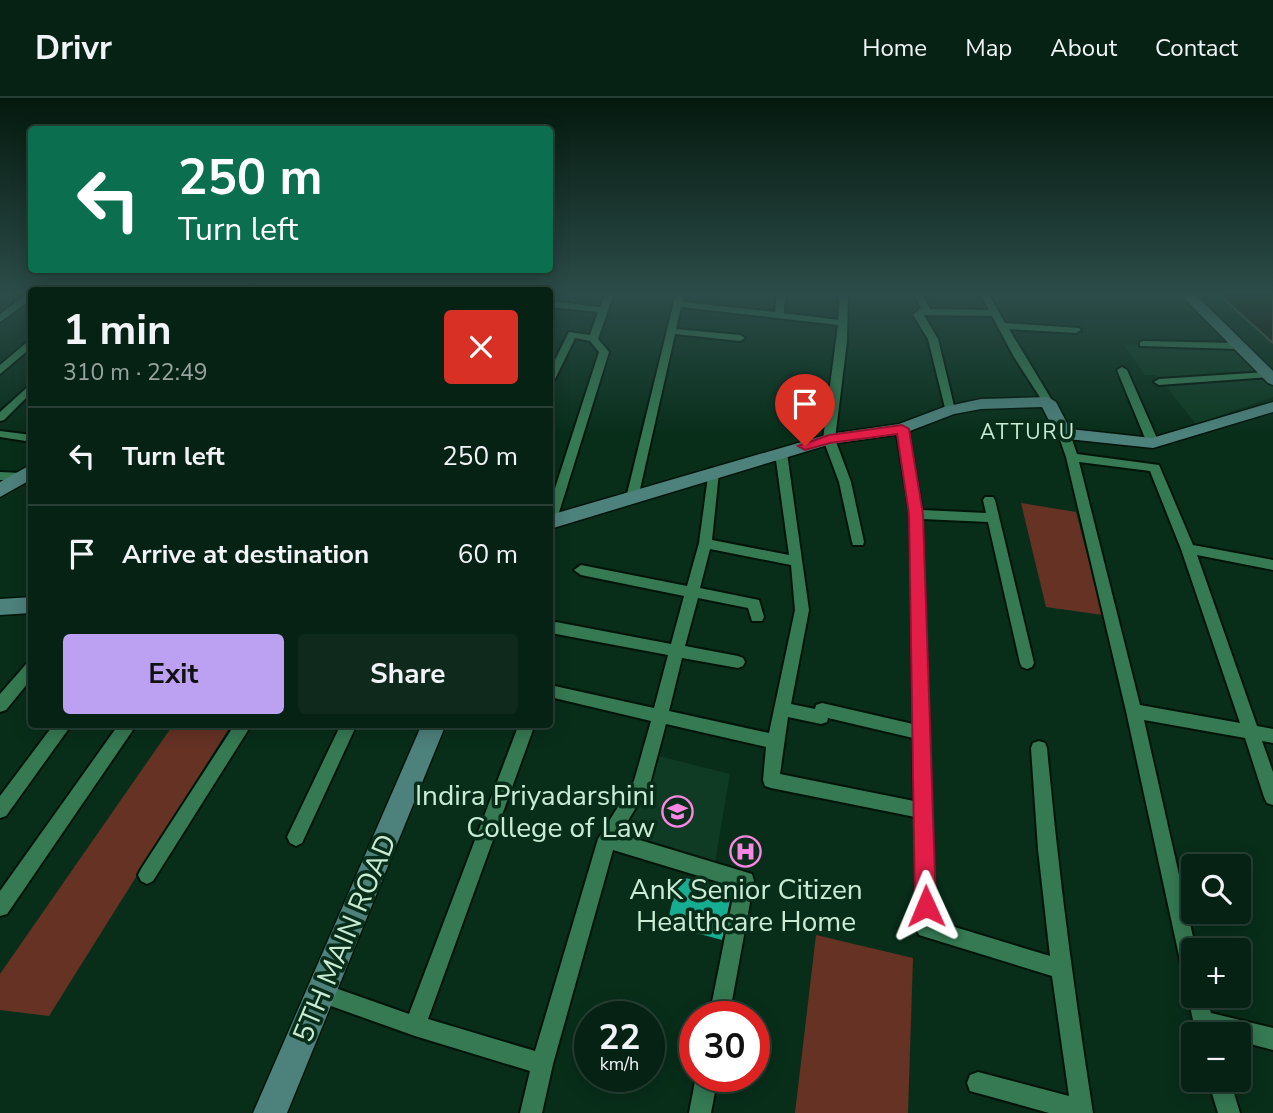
<!DOCTYPE html>
<meta charset="utf-8">
<style>
body{margin:0;font-family:"Nunito Sans",sans-serif;background:#0f2a1d;color:#f1f3f6;height:100vh;display:flex;flex-direction:column;font-size:26px;white-space:nowrap}
*{box-sizing:border-box;margin:0}
p{font-size:23px;color:#98a4a0}
.icon{flex:none;width:38px;height:38px;fill:none;stroke:currentColor;stroke-width:2;stroke-linecap:round;stroke-linejoin:round}
.map{position:relative;flex:1;overflow:hidden}
.panel{position:absolute;left:28px;top:189px;width:525px;height:441px;display:flex;flex-direction:column;background:#062214;border-radius:7px;box-shadow:0 4px 18px #0003,0 0 0 2px #273f34}
.panel>*{flex:none}
.banner{position:absolute;left:28px;top:28px;width:525px;height:147px;border-radius:7px;box-shadow:0 4px 18px #0003,0 0 0 2px #273f34;background:#0b6e4f;color:#fff;overflow:hidden}
.buttons{position:absolute;left:1181px;top:756px;display:grid;gap:14px}
.buttons a{display:grid;place-items:center;width:70px;height:70px;border-radius:7px;background:#062214;box-shadow:0 4px 18px #0003,0 0 0 2px #273f34;font-size:35px}
.speed{position:absolute;left:574px;top:903px;display:flex;gap:14px;font-size:35px;font-weight:700;text-align:center}
.speed>*{display:grid;place-content:center;width:91px;height:91px;border-radius:50%;background:#062214;box-shadow:0 4px 18px #0003,0 0 0 2px #273f34;line-height:1}
.speed small{font-size:18px;font-weight:400}
.speed .limit{border:10px solid #d22;background:#fff;color:#111}
.pin{position:absolute;display:grid;place-items:center;width:60px;height:60px;color:#fff;margin:-72px -30px;border-radius:50% 50% 50% 0;rotate:-45deg;box-shadow:0 0 7px #0007}
.pin .icon{rotate:45deg}
.me{position:absolute;width:77px;margin:-38px;rotate:359deg;stroke-linejoin:round;filter:drop-shadow(0 0 5px #0008)}
.turn{display:flex;align-items:center;gap:24px;height:147px;padding:0 35px;font-size:32px}
.turn .icon{width:91px;height:91px;stroke-width:2.5}
.turn b{display:block;font-size:49px;line-height:60px}
.round{display:grid;place-items:center;flex:none;width:74px;height:74px;border-radius:7px;background:#0f2a1d}
.summary{display:flex;align-items:center;justify-content:space-between;height:119px;padding:0 35px}
h1{font-size:42px;font-weight:700;line-height:52px}
.primary-button{display:flex;gap:14px;margin-top:auto;padding:14px 35px}
.primary-button a{flex:1;height:80px;border-radius:7px;background:#bca0f2;color:#111;font-size:28px;font-weight:700;line-height:80px;text-align:center}
.primary-button a+a{background:#0f2a1d;color:#f1f3f6}
ul{padding:0;list-style:none}
li{display:flex;align-items:center;gap:21px;height:98px;padding:0 35px;border-top:2px solid #273f34}
li div{flex:1}
li b{display:block;font-size:26px}
li em{font-style:normal}
header{display:flex;align-items:center;gap:42px;box-sizing:border-box;height:98px;padding:0 35px;background:#062214;border-bottom:2px solid #273f34}
header strong{font-size:33px}
nav{display:flex;gap:38px;margin-inline-start:auto;font-size:24px}
.map>svg:first-child{display:block}
</style>
<header>
<strong>Drivr</strong>
<nav><a>Home</a><a>Map</a><a>About</a><a>Contact</a></nav>
</header>
<div class="map">
<svg width="1273" height="1015" viewBox="0 0 1273 1015">
<rect width="100%" height="100%" fill="#082e1a"/>
<g fill="#0f3a23">
<polygon points="1123,246 1232,251 1273,288 1273,299 1196,326 1157,277 1145,277"/>
<polygon points="659,658 730,676 715,764 615,740 650,687"/>
</g>
<g fill="#653224">
<polygon points="1021,405 1076,414 1103,517 1046,509"/>
<polygon points="173,627 231,627 49,918 0,912 0,876"/>
<polygon points="816,837 913,860 908,1015 795,1015"/>
</g>
<polygon fill="#151206" stroke="#4b5344" stroke-width="2" points="1217,195 1273,195 1273,245"/>
<polygon fill="#17ad92" points="678,778 732,792 722,842 667,827"/>
<g fill="none" stroke-linecap="round" stroke-linejoin="round">
<defs>
<g id="street">
<polygon points="28,195 32,195 32,201 0,224 0,216"/>
<polygon points="606,195 614,195 598,241 609,254 556,424 550,428 550,406 599,254 590,243 575,240 555,281 550,284 550,272 569,234 590,237 598,214 550,209 550,203 600,209"/>
<polygon points="676,195 684,195 682,204 775,214 777,195 785,195 784,215 838,222 840,195 848,195 847,243 835,341 851,384 864,444 863,447 853,447 852,444 839,384 823,341 838,227 681,209 676,231 740,237 745,240 740,243 675,236 638,400 636,403 628,403 626,400"/>
<polygon points="913,195 921,195 930,211 989,212 980,195 988,195 1005,225 1079,230 1081,232 1076,235 1009,231 1053,304 1052,306 1048,307 1043,304 1014,259 992,218 924,217 938,241 955,312 954,314 946,314 928,241 913,217 921,210"/>
<polygon points="32,240 32,249 0,276 0,267"/>
<polygon points="1143,243 1238,245 1243,248 1238,251 1140,248 1140,244"/>
<polygon points="1122,269 1127,272 1159,345 1157,348 1153,349 1147,345 1117,272"/>
<polygon points="1266,274 1270,275 1270,279 1159,287 1154,284 1159,281"/>
<polygon points="32,285 32,294 4,322 0,323 0,314"/>
<path d="M902,328L908,331L922,412L986,415L983,402L985,399H993L995,402L1034,565L1032,569L1027,571L1022,569L1020,565L988,424L922,421L935,823L1050,858L1038,751L1031,650L1033,645L1039,643L1045,645L1047,650C1058,772 1074,894 1093,1015H1049L970,993L967,985L970,977L978,974L1069,998L1052,878L919,837L916,830L915,719L771,690L765,688L763,682L766,649L666,626L650,686L620,736L752,776L754,783L729,919H709L735,789L613,752L553,966L542,1015H520L530,973L415,938L314,902L311,895L314,888L321,885L409,916L519,626H535L428,921L535,953L598,741L634,683L651,623L550,599V587L654,610L668,557L556,536L551,534L550,529L556,524L671,546L684,498L581,477L574,472L581,467L687,488L699,445L709,371L713,370L719,374L712,442L789,457L775,355L781,351L787,355L809,512L791,606L815,611L816,607L822,605L913,626L910,416L896,331ZM710,451L791,467L795,512L769,635L669,613L682,560L738,570L743,568L745,564L743,560L738,558L685,548L698,500L748,510L752,523H762L764,519L759,502L700,490ZM788,619L821,626L827,624L828,620L913,640L914,703L780,676Z"/>
<polygon points="0,333 32,337 32,344 0,339"/>
<path d="M1064,333L1070,336L1077,356L1159,367L1193,447L1273,462V472L1197,457L1257,628L1273,631V645L1262,643L1273,674V707L1267,705L1264,699L1245,640L1144,622L1196,852H1194V898H1206L1211,915L1273,930V952L1239,943V936H1196L1126,613L1066,359L1058,336ZM1079,364L1150,373L1181,451L1240,625L1140,607Z"/>
<polygon points="0,374 21,375 27,379 21,383 0,382"/>
<polygon points="32,563 32,580 6,612 0,614 0,596 27,565"/>
<polygon points="54,626 72,626 6,718 0,720 0,698"/>
<polygon points="119,626 137,626 7,816 0,818 0,793"/>
<polygon points="235,626 252,626 153,783 147,786 141,783 138,777 141,771"/>
<polygon points="341,626 357,626 302,745 296,748 290,745 287,739"/>
<polygon points="696,978 718,978 711,1015 689,1015"/>
<polygon points="1208,982 1230,982 1240,1015 1218,1015"/>
</g>
<g id="secondary">
<polygon points="1179,195 1194,195 1273,273 1273,287 1268,285"/>
<polygon points="1048,299 1056,304 1070,331 1152,340 1273,304 1273,314 1153,350 1058,340 1042,309 981,311 954,316 902,336 831,346 550,431 550,417 829,336 899,326 944,309 981,301"/>
<polygon points="32,366 32,381 0,399 0,384"/>
<polygon points="32,499 32,515 0,517 0,501"/>
<polygon points="422,626 446,626 287,1015 253,1015"/>
</g>
</defs>
<use href="#street" stroke="#011408" stroke-width="4"/>
<use href="#secondary" stroke="#011408" stroke-width="3"/>
<use href="#street" fill="#357a53" fill-rule="evenodd"/>
<use href="#secondary" fill="#4d817c" fill-rule="evenodd"/>
</g>
<linearGradient id="sky" x2="0" y2="1"><stop stop-color="#04190e"/><stop offset="0.58" stop-color="#2c4c49"/><stop offset="1" stop-color="#2c4c49" stop-opacity="0"/></linearGradient>
<rect width="1273" height="337" fill="url(#sky)"/>
<polygon fill="#e11d48" stroke="#92132f" stroke-width="2" points="902,327 909,331 923,416 936,808 933,816 926,819 918,816 915,808 909,416 897,336 830,345 805,352 798,348 829,337"/>
<defs>
<symbol id="university-ring" viewBox="-11 -11 22 22"><circle r="9.5" fill="#082e1a" stroke="#fc86e3" stroke-width="1.5"/><path d="M0-5L7-2L0 1L-7-2ZM-4 1L0 2.5L4 1V4Q0 6-4 4Z" fill="#fc86e3"/></symbol>
<symbol id="hospital-ring" viewBox="-11 -11 22 22"><circle r="9.5" fill="#082e1a" stroke="#fc86e3" stroke-width="1.5"/><path d="M-5-5h3v3.5h4V-5h3V5h-3V1.5h-4V5h-3Z" fill="#fc86e3"/></symbol>
</defs>
<g fill-rule="evenodd">
<use href="#university-ring" x="660" y="696" width="35" height="35"/>
<use href="#hospital-ring" x="728" y="736" width="35" height="35"/>
</g>
<g text-anchor="middle" stroke-width="7" stroke-linejoin="round" paint-order="stroke">
<g font-size="21" letter-spacing="2" fill="#caecd5" stroke="#082e1a">
<text x="1028" y="341">ATTURU</text>
</g>
<g font-size="28" fill="#caecd5" stroke="#082e1a" text-anchor="end">
<text x="655" y="707">Indira Priyadarshini<tspan x="655" dy="32">College of Law</tspan></text>
<text x="746" y="801" text-anchor="middle">AnK Senior Citizen<tspan x="746" dy="32">Healthcare Home</tspan></text>
</g>
<g font-size="28" fill="#caecd5" stroke="#082e1a">
<text transform="translate(344 840) rotate(-67)" y="10">5TH MAIN ROAD</text>
</g>
</g>
</svg>
<div class="buttons">
<a><svg class="icon" aria-label="search" viewBox="0 0 24 24"><circle cx="10" cy="10" r="6"/><path d="M15 15l6 6"/></svg></a>
<a>+</a>
<a>−</a>
</div>
<div class="speed"><div>22<small>km/h</small></div><div class="limit">30</div></div>
<div class="pin" style="left:805px;top:348px;background:#d93025"><svg class="icon" aria-label="arrive" viewBox="0 0 24 24"><path d="M6 21V4h12l-3 4 3 4H6"/></svg></div>
<svg class="me" style="left:926px;top:808px" viewBox="-20 -20 40 40"><path d="M0-17L14 15 0 8-14 15z" fill="#e11d48" stroke="#fff" stroke-width="4"/></svg>
<div class="banner">
<div class="turn"><svg class="icon" aria-label="left" viewBox="0 0 24 24"><path d="M17 20v-9H6M10 6l-5 5 5 5"/></svg><div><b>250 m</b>Turn left</div></div>
</div>
<section class="panel">
<div class="summary"><div><h1>1 min</h1><p>310 m · 22:49</p></div><a class="round" style="background:#d93025;color:#fff"><svg class="icon" aria-label="close" viewBox="0 0 24 24"><path d="M6 6l12 12M18 6L6 18"/></svg></a></div>
<ul>
<li><svg class="icon" aria-label="left" viewBox="0 0 24 24"><path d="M17 20v-9H6M10 6l-5 5 5 5"/></svg><div><b>Turn left</b></div><em>250 m</em></li>
<li><svg class="icon" aria-label="arrive" viewBox="0 0 24 24"><path d="M6 21V4h12l-3 4 3 4H6"/></svg><div><b>Arrive at destination</b></div><em>60 m</em></li>
</ul>
<div class="primary-button"><a>Exit</a><a>Share</a></div>
</section>
</div>
